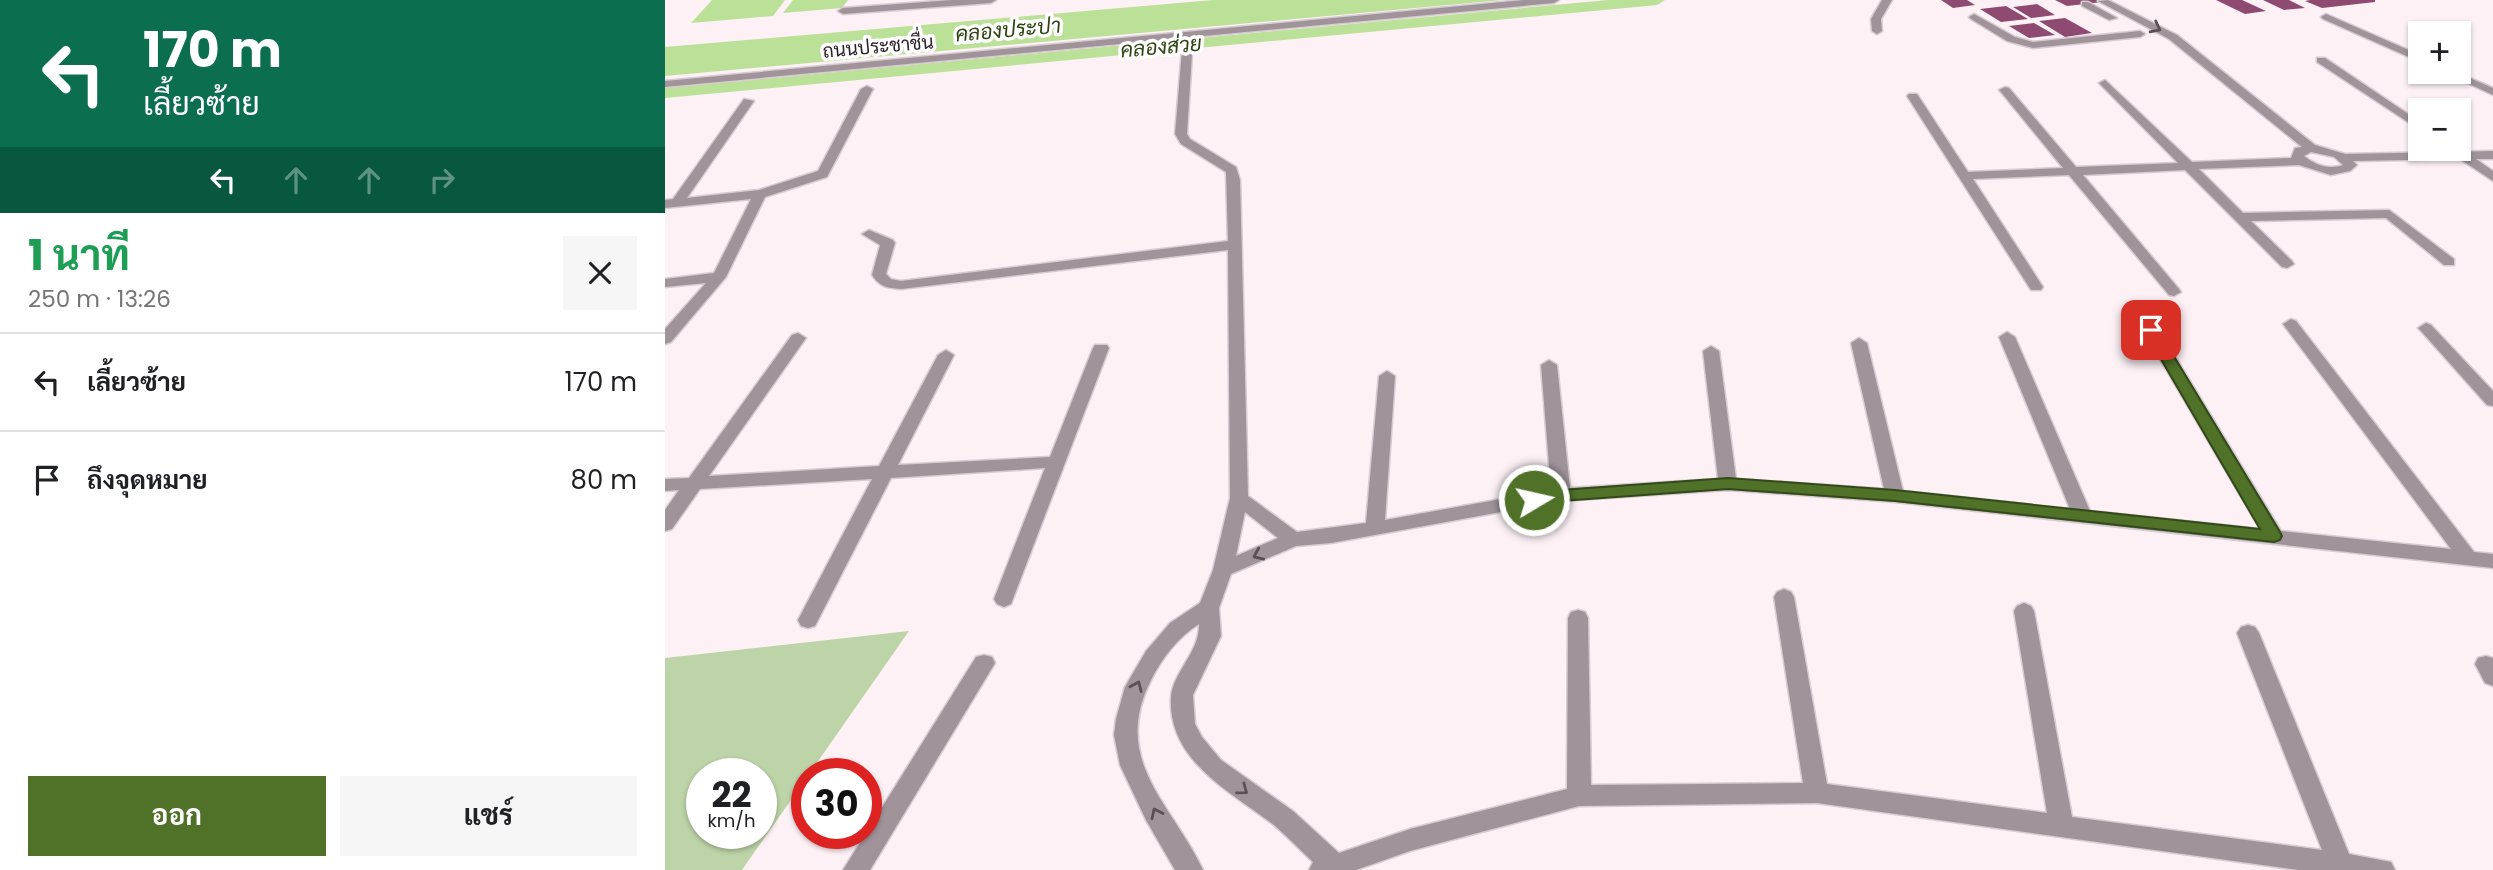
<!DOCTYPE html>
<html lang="th">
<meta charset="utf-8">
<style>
body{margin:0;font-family:Poppins,Sarabun,sans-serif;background:#f6f6f6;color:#202124;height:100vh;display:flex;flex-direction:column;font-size:26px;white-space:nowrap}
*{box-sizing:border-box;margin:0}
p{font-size:23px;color:#757577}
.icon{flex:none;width:38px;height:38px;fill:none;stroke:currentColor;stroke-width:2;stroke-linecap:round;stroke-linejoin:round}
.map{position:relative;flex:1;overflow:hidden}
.panel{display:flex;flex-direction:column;background:#fff;width:665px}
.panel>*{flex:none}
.guide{background:#0b6e4f;color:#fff;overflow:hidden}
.buttons{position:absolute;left:1743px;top:21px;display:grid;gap:14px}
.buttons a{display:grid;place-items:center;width:63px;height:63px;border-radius:0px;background:#fff;box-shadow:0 2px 5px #0004;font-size:35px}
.speed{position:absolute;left:21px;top:758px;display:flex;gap:14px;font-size:35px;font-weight:700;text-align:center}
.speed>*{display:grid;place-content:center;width:91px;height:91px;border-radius:50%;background:#fff;box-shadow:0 2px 5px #0004;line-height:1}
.speed small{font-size:18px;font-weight:400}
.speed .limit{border:10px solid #d22;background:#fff;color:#111}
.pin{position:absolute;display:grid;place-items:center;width:60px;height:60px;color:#fff;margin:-30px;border-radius:14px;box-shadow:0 4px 10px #0006}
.me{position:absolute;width:77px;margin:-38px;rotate:81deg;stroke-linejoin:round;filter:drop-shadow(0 0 5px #0008)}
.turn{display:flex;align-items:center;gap:24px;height:147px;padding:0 28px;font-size:32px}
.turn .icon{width:91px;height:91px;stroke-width:2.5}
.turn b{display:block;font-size:49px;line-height:60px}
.lanes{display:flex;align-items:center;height:66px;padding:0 28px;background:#0003;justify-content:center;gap:35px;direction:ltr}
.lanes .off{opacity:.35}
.round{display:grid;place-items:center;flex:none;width:74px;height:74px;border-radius:0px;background:#f6f6f6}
.summary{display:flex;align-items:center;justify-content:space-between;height:119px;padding:0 28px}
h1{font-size:42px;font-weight:700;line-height:52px;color:#1e9e55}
.primary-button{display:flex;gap:14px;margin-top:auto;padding:14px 28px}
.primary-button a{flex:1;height:80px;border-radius:0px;background:#4f7128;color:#fff;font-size:28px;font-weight:700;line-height:80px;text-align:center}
.primary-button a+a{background:#f6f6f6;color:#202124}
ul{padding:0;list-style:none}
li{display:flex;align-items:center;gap:21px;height:98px;padding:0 28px;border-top:2px solid #e0e0e0}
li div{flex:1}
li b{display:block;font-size:26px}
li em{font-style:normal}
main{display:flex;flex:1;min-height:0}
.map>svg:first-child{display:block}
</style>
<main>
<section class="panel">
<div class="guide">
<div class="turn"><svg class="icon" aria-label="left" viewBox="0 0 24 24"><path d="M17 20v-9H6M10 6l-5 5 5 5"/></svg><div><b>170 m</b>เลี้ยวซ้าย</div></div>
<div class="lanes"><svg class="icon" aria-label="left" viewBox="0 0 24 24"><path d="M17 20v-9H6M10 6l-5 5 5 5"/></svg><svg class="icon off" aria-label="ahead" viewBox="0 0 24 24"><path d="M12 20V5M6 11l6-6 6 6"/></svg><svg class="icon off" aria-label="ahead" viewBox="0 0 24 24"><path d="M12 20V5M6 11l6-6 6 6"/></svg><svg class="icon off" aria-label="right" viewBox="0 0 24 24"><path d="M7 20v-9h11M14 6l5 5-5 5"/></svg></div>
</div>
<div class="summary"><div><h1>1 นาที</h1><p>250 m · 13:26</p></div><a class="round"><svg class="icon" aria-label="close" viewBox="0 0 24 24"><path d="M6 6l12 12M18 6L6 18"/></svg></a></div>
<ul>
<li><svg class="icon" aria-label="left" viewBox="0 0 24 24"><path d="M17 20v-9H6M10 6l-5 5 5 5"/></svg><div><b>เลี้ยวซ้าย</b></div><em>170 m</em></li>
<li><svg class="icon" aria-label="arrive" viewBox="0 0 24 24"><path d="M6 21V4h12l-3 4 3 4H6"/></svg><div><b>ถึงจุดหมาย</b></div><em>80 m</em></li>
</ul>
<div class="primary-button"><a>ออก</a><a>แชร์</a></div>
</section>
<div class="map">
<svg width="1828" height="870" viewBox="0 0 1828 870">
<rect width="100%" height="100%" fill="#fdf1f6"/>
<path fill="#bcd4a7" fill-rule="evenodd" d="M244,631L77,870H0V658ZM37,774H96V833H37Z"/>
<g fill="#bbe097">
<polygon points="47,0 120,0 108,16 26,23"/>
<polygon points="128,0 183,0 177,8 118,13"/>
<polygon points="548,0 838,0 0,76 0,47"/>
</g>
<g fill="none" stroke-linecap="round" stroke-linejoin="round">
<polygon fill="#bbe097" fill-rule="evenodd" points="943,0 1000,0 992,5 0,98 0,88"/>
</g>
<g fill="#8e4a70">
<polygon points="1276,0 1302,0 1310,5 1288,8"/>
<polygon points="1390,0 1436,0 1437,2 1402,6"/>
<polygon points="1551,0 1577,0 1601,11 1580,14"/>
<polygon points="1598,0 1624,0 1640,8 1619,10"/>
<polygon points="1645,0 1710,0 1710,2 1657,8 1640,1"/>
<polygon points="1372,4 1390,15 1366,18 1348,7"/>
<polygon points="1341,6 1363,19 1336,22 1315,9"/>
<polygon points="1400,18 1427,33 1400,37 1374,21"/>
<polygon points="1369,23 1390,35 1364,38 1344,26"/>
</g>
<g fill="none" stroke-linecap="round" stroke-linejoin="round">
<defs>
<g id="minor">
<polygon points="287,0 331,0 326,3 178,14 173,11 178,8"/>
<path d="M859,0H894L889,3L528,37L522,134L525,139L571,167L575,180L583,496L632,532L701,523L714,376L722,371L730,376L720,520L886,490L876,365L884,360L892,365L905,488L1053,479L1038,351L1046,346L1054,351L1071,479L1219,489L1186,343L1194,338L1202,343L1238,491L1405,509L1334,337L1342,332L1350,337L1425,511L1595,529L1478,330L1486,325L1494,330L1616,531L1786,549L1618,324L1626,319L1631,321L1809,552L1828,554V568L1230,502L1063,490L896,501L666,543L631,546L566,574L554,608L556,636L528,695L530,724L537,737L556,760L628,811L674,853L745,829L902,789L903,618L906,612L913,610L920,612L923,618L926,785L1138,783L1109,597L1112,592L1119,589L1126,592L1129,597L1162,784L1382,813L1349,611L1352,606L1359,603L1366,606L1369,611L1407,817L1657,850L1572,633L1576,627L1583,625L1590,627L1594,633L1684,854L1726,862L1730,870H1633L1152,803L914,806L745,851L691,870H644L648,862C635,850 623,837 609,825C566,792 503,761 506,698C507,673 535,652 534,624C513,637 497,658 486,680C445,761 508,805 538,870H510L481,820L455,765L449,735L451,719L460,687L481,651L505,623L535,603L548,570L565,498L563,250L236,289C222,288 215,287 207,275L215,245L197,234L204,230L228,240L230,243L221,274L226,279L236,281L563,241L561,172L516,144L510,134L518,38L0,87V81ZM580,512L613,538L571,556Z"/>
<polygon points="1217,0 1227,0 1216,19 1217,31 1212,34 1207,31 1206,19"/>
<path d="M1443,0L1512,35L1650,145L1680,154L1828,151V159H1811L1828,171V181L1795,159L1688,161L1692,165L1685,171L1666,175L1634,165L1534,169L1578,213L1724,210L1789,259V265H1779L1721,218L1586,221L1627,261L1629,264L1622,268L1617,267L1520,170L1418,175L1514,289L1516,292L1509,296L1504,295L1404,175L1308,179L1378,287L1376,290H1366L1242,96L1244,94H1252L1303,172L1398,168L1336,92L1334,90L1340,87L1344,88L1411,167L1513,163L1436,85L1434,83L1440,80L1527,162L1626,158L1630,148L1637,147L1504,39L1433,1ZM1646,152L1669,157L1678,165C1664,170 1650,165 1639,156Z"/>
<polygon points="1417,2 1423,2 1452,18 1444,20 1417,6"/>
<polygon points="1309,14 1350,37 1368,42 1475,31 1480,34 1475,37 1368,48 1342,41 1306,19 1304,17"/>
<polygon points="1661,14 1755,55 1755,62 1658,19 1656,17"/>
<polygon points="1652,58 1660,58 1755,122 1755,130 1652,62"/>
<polygon points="1778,72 1791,72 1828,88 1828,95"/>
<polygon points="202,86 208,89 162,177 100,197 61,277 6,342 0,344 0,329 41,283 0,287 0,279 49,273 86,199 0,208 0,200 8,199 79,99 89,101 22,198 94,190 153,171 196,89"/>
<polygon points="1761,323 1766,325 1828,391 1828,406 1822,405 1756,331 1753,328"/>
<polygon points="133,333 141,338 44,476 214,466 273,355 281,350 289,355 233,465 385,457 428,348 430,345 442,345 444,348 346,604 339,607 332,604 329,599 380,468 226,478 150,626 143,628 136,626 133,620 207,479 35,489 7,529 0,531 0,510 14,490 0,491 0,479 24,478 127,335"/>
<polygon points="319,655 327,657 330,663 205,870 178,870 311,657"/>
<polygon points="1821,656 1828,658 1828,686 1820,683 1810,664 1813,658"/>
</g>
</defs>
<use href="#minor" stroke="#d7ccd1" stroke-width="3"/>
<use href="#minor" fill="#a0949a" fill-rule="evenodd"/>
</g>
<defs><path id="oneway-chevron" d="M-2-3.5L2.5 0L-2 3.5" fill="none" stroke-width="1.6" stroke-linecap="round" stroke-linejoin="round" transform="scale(1.75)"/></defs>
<g stroke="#5a5055">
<use href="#oneway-chevron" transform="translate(1491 28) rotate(27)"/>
<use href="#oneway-chevron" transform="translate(593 555) rotate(156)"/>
<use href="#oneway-chevron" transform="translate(472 686) rotate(-66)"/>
<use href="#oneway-chevron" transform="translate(578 790) rotate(37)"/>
<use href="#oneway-chevron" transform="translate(491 813) rotate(-116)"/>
</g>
<polygon fill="#4f7128" stroke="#33491a" stroke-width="2" points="1486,326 1493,330 1615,532 1617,536 1615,540 1609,542 1230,501 1063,489 896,501 869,506 861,500 863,496 896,490 1063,478 1230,490 1595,529 1479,330"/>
<g text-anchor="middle" stroke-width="7" stroke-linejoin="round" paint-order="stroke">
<g font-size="19" fill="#2c2227" stroke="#fff">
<text transform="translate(213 46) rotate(-5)" y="7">ถนนประชาชื่น</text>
</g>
<g font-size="21" font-style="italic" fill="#2d4411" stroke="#fff">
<text transform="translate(343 30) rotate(-5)" y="7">คลองประปา</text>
<text transform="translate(496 47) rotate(-5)" y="7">คลองส่วย</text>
</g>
</g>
</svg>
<div class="buttons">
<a>+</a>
<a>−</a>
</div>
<div class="speed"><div>22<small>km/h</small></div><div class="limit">30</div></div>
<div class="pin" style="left:1486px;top:330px;background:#d93025"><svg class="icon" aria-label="arrive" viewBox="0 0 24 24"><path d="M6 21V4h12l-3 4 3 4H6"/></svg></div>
<svg class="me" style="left:869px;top:500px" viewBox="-20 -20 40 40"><circle r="17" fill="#4f7128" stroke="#fff" stroke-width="3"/><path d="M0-11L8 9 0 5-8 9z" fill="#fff"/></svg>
</div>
</main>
